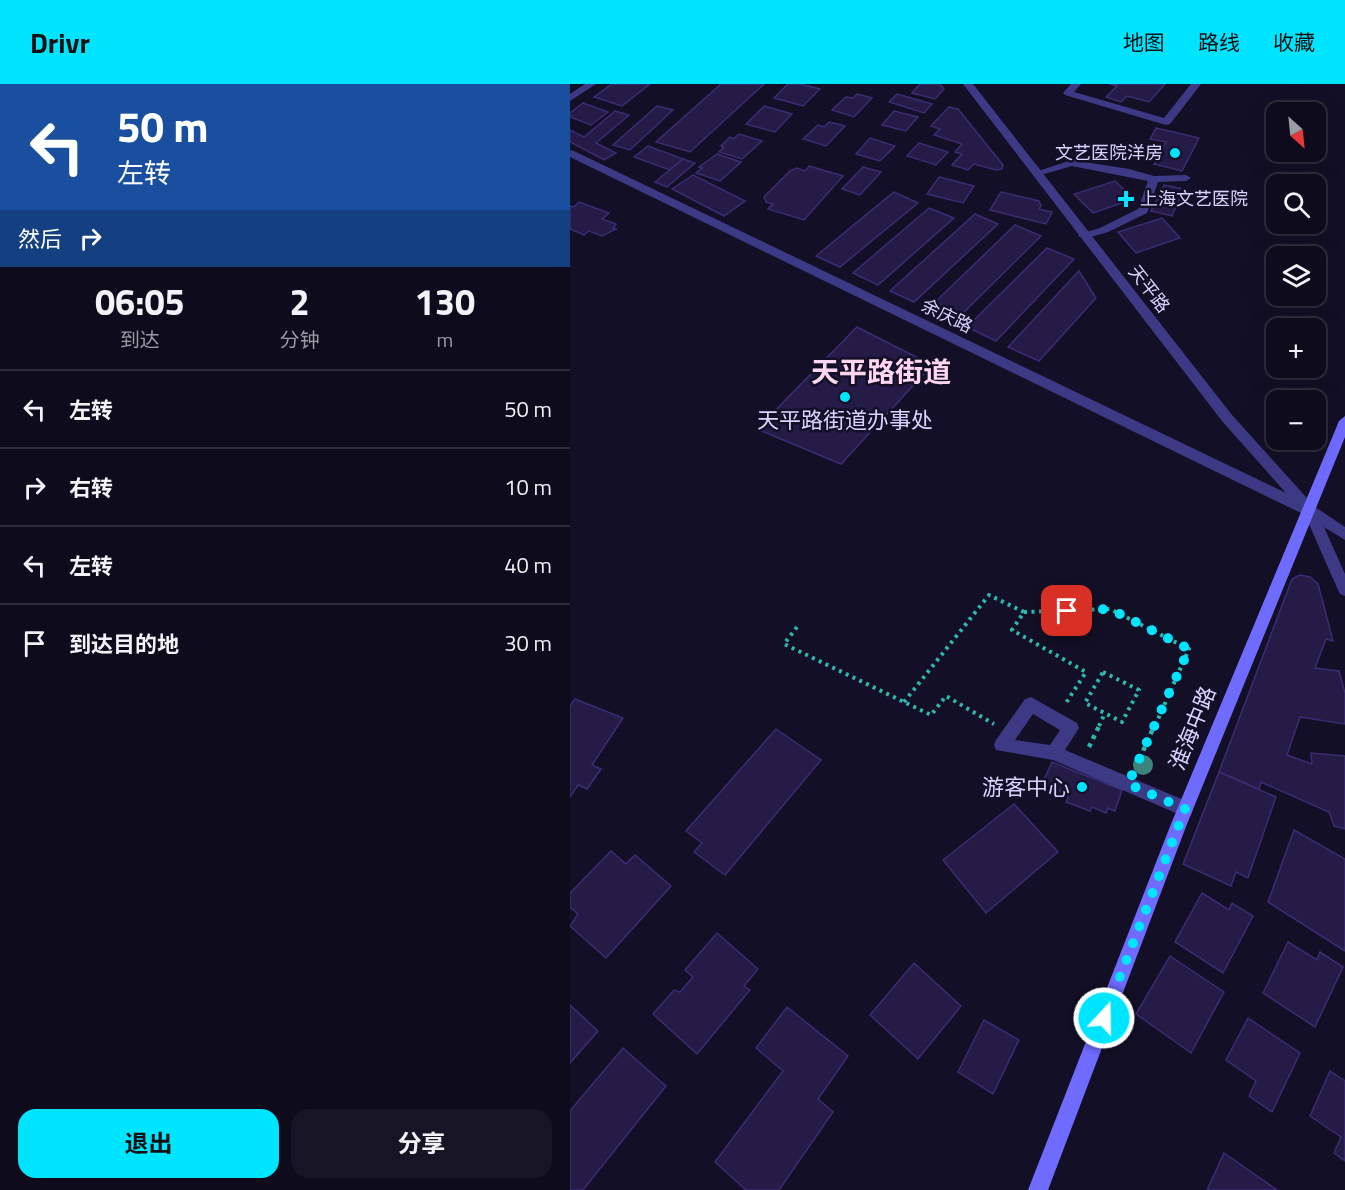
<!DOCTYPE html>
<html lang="zh">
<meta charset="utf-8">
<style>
body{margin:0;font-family:"Titillium Web","Noto Sans SC",sans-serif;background:#171425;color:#f1f3f6;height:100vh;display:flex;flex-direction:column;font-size:22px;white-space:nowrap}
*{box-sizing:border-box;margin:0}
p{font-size:20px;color:#9b9ba3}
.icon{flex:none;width:33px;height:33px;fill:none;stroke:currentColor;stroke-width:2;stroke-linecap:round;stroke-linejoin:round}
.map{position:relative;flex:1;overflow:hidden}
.panel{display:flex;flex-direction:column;background:#0e0b1c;width:570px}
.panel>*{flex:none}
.top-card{background:#1a4fa0;color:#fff;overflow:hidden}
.needle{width:39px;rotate:153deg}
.buttons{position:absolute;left:696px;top:18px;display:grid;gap:12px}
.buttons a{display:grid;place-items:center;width:60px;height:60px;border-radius:12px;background:#0e0b1c;box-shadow:0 6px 24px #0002,0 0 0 2px #2e2b3b;font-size:30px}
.pin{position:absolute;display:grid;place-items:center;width:51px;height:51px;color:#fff;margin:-26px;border-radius:12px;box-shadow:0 3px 9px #0006}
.me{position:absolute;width:66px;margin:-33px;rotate:21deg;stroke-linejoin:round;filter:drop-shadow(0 0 4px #0008)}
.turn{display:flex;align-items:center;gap:21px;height:126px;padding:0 18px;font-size:27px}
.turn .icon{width:78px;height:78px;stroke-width:2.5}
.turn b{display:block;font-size:42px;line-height:51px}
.then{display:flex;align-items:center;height:57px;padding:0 18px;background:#0003;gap:12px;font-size:22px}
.eta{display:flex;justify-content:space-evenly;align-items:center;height:102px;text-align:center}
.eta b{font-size:36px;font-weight:700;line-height:42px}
.primary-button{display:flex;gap:12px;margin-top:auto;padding:12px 18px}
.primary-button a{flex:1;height:69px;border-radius:18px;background:#00e5ff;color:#111;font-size:24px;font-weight:700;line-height:69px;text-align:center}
.primary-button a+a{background:#171425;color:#f1f3f6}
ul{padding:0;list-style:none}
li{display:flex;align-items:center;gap:18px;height:78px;padding:0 18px;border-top:2px solid #2e2b3b}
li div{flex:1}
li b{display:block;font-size:22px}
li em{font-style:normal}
header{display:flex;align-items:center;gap:36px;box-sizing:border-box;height:84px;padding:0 30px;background:#00e5ff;color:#111}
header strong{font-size:28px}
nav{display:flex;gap:33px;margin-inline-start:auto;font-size:21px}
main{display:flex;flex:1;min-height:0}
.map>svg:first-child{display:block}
</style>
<header>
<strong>Drivr</strong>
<nav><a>地图</a><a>路线</a><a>收藏</a></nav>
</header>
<main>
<section class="panel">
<div class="top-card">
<div class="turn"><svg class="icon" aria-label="left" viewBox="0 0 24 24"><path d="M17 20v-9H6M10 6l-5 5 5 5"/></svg><div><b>50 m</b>左转</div></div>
<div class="then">然后<svg class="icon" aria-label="right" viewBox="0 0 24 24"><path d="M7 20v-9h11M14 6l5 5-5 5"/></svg></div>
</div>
<div class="eta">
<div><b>06:05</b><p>到达</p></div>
<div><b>2</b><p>分钟</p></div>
<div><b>130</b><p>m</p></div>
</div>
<ul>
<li><svg class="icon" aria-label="left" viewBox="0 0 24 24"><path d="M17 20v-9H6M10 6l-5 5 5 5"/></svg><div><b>左转</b></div><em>50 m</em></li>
<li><svg class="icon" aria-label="right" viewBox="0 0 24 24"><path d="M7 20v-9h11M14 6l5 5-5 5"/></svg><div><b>右转</b></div><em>10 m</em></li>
<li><svg class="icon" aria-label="left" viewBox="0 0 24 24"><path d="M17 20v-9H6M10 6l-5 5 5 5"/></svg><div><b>左转</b></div><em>40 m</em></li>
<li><svg class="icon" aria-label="arrive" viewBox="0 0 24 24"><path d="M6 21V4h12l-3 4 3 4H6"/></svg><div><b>到达目的地</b></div><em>30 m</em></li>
</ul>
<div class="primary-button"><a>退出</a><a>分享</a></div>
</section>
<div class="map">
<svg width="775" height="1106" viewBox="0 0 775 1106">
<rect width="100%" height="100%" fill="#130f26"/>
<g fill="#241b47" stroke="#3b2d73" stroke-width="1.5">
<polygon points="42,0 80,0 52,22 24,13"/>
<polygon points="151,0 194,0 120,68 86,58"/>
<polygon points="218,0 230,0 250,5 233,22 204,14"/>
<polygon points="350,0 370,0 374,5 365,15 342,9"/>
<polygon points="540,0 595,0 579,18 557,12 551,18 536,13 547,2"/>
<polygon points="287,10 302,14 284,33 262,26 276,13 283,14"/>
<polygon points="327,10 362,20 354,29 319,18"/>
<polygon points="13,19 38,28 21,41 0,33 0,29"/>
<polygon points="87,22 103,26 60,66 43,61"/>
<polygon points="194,22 222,30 205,48 176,40"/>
<polygon points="379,23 388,25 433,81 432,85 426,86 404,80 398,86 382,81 392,70 385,68 392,60 364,51 370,45 361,42"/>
<polygon points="45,27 59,31 26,59 46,69 34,76 0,58 0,46 14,53"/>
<polygon points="324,27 348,33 336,47 312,41"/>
<polygon points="259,38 275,42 256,62 233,55 248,41 254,43"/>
<polygon points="586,44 629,54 612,87 584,80 596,58 580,55"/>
<polygon points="169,50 192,57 172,75 149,68 154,63 151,62 160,53 163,55"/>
<polygon points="300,54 325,62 310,77 286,70"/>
<polygon points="349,59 378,68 366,81 337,72"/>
<polygon points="78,62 113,75 100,86 64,73"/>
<polygon points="147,70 171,78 150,97 126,89 132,84 129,83"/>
<polygon points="113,75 125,79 97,103 85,98"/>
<polygon points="239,82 273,92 234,136 198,125 203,120 196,118 194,113 220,87 227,84 235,87"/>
<polygon points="293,83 311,88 290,111 272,105"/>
<polygon points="123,91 175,117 154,132 102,105"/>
<polygon points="369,93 404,102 393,119 357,110"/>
<polygon points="545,97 564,115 523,129 504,110"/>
<polygon points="594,101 614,105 602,132 581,127"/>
<polygon points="324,108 348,119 270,183 246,172"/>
<polygon points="431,108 469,117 471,122 469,125 482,128 476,140 420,126"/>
<polygon points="9,118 39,129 32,135 46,140 43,144 46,145 32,152 19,147 14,151 0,145 0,122 4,123"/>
<polygon points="359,124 384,134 308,201 283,189"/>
<polygon points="405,130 428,140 344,218 320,207"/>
<polygon points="592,134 610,154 566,169 548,148"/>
<polygon points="445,141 471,152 385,237 358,225"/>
<polygon points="477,164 504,175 426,257 397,243"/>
<polygon points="509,187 526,214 469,277 438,263"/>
<polygon points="287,243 362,281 271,380 187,345"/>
<polygon points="730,491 740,493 748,500 763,557 756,555 745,584 769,587 775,609 775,640 730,633 717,671 742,680 741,669 775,672 775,745 764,742 759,728 691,698 689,705 649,688 722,495"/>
<polygon points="5,615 53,634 22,681 31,685 17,705 8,701 0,713 0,622"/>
<polygon points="206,645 251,676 155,791 124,768 132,759 116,747"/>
<polygon points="482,678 552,706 545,727 538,724 536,729 522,723 520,727 496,718 499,711 472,700"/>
<polygon points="649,688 706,713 678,794 666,788 661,802 613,780"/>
<polygon points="444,720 488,768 416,829 373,776"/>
<polygon points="724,746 775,775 775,867 698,818"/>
<polygon points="41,767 56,780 65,771 101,802 36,874 0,842 8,830 0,823 0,809"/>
<polygon points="632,809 659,826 662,819 683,832 653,889 605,858"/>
<polygon points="147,849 188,885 174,902 180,906 127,970 83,930 104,906 110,908 123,893 115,886"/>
<polygon points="718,858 747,876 750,868 773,883 745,943 693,909"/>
<polygon points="600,872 654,908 621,969 566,930"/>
<polygon points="344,879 391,922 348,975 300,931"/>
<polygon points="0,921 28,947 0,979"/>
<polygon points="217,923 278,972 248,1015 263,1028 209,1106 176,1106 145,1078 213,987 186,964"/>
<polygon points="678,934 730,969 702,1028 679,1012 686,997 656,976"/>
<polygon points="414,936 449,956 423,1010 388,988"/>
<polygon points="53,964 96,1002 13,1106 0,1106 0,1027"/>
<polygon points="760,987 775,997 775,1077 764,1069 771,1053 740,1032"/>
<polygon points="654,1069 707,1106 637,1106"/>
</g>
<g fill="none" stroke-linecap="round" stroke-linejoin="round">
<g stroke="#2fb8b0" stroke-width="4" stroke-dasharray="3 4.5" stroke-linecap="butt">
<polyline points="454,528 540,525 619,565 585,642"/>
<polyline points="227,543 214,560 361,631 376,612 424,640"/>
<polygon points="533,588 569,606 552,638 515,619"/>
<polyline points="334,618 419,511 454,528 442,546 516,588 496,619"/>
<polyline points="529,642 535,629"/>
</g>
<g stroke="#2fb8b0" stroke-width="4.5" stroke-dasharray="4 5" stroke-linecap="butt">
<polyline points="519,663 530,640"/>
<polyline points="566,683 585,640"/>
</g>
<g fill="#3d3a85" fill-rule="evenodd">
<polygon points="501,0 511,0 504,8 594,34 621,0 631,0 600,40 596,41 495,11 493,9"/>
<polygon points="502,76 559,85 584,92 616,91 621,94 616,97 588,98 577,129 538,148 514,155 508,152 510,150 530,144 568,125 578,97 502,82 467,92 462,89"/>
<path d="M461,613L507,639L509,644L495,666L621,719L623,725L621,731L615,733L483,676L426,666L424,661L426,656L455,615ZM463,630L490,646L480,661L445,656Z"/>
</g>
<g fill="#3d3a85" fill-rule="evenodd">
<polygon points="15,0 26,0 0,17 0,10"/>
<polygon points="393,0 403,0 662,331 745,423 775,443 775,456 754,443 775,490 775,512 770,510 768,506 735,431 0,73 0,66 4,67 716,409 652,337"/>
</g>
<polygon fill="#6f6bff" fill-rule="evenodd" points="775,332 775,353 617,740 478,1106 458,1106 601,740 769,337"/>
</g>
<circle fill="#3d827b" cx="573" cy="681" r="10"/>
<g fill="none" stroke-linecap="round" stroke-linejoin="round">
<polyline stroke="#00e5ff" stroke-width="10" stroke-dasharray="0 18" points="497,527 540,525 619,565 558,700 615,725 534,934"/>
</g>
<g fill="#00e5ff" stroke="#130f26" stroke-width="2">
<circle cx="605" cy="69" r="6"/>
<path d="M553 106h6v6h6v6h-6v6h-6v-6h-6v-6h6z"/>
<circle cx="275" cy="313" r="6"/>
<circle cx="512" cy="703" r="6"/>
</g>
<g text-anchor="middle" stroke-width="5" stroke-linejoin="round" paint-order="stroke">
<g font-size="18" fill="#d9d4ff" stroke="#130f26" text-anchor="end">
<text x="593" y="75">文艺医院洋房</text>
<text x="570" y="121" text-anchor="start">上海文艺医院</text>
</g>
<g font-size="18" fill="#d9d4ff" stroke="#130f26">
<text transform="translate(579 205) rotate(52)" y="6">天平路</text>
<text transform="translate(377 232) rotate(26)" y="6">余庆路</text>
</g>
<g font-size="22" fill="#d9d4ff" stroke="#130f26">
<text x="275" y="344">天平路街道办事处</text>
<text x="500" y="711" text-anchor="end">游客中心</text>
</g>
<g font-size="22" fill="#d9d4ff" stroke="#130f26">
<text transform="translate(622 644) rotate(-68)" y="8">淮海中路</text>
</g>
<g font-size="28" font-weight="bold" fill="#ffd6f0" stroke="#130f26">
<text x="311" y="298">天平路街道</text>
</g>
</g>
</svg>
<div class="buttons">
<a><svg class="needle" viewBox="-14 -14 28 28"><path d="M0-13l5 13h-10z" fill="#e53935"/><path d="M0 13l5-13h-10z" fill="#9b9ba3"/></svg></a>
<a><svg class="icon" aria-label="search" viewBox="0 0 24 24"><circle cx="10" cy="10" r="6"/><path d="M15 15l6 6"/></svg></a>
<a><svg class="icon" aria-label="layers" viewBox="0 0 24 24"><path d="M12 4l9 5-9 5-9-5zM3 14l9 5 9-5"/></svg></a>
<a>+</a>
<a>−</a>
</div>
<div class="pin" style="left:497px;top:527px;background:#d93025"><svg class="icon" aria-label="arrive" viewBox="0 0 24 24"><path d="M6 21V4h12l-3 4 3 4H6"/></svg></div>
<svg class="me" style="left:534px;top:934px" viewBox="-20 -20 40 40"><circle r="17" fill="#00e5ff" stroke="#fff" stroke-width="3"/><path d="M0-11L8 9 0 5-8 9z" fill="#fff"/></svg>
</div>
</main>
